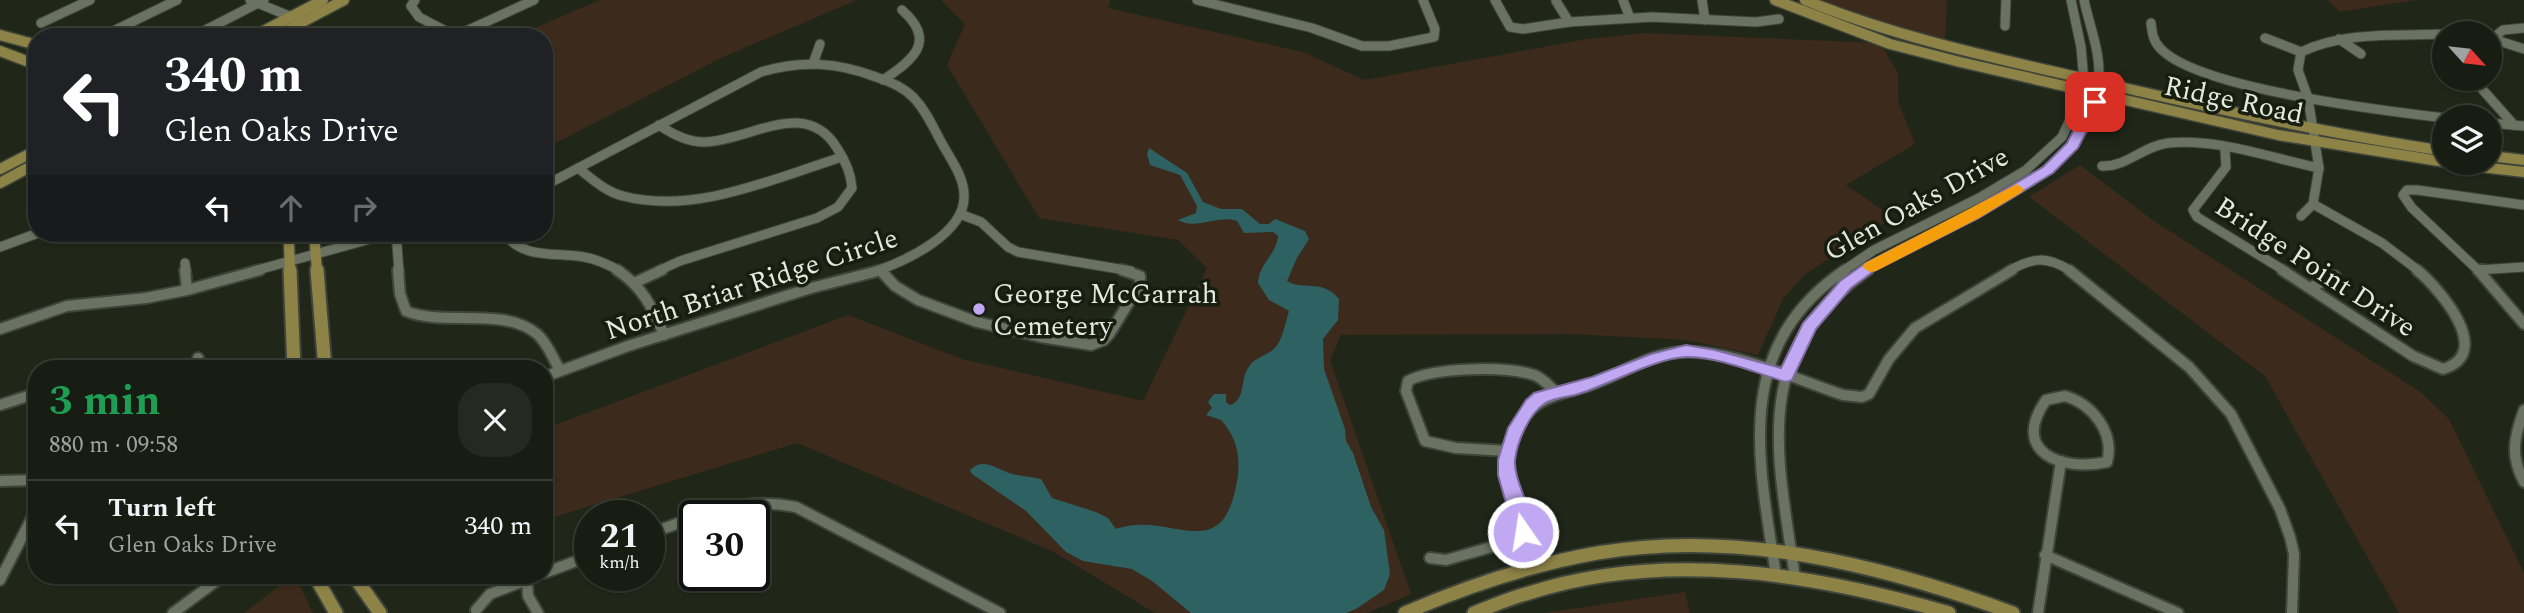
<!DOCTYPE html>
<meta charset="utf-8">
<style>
body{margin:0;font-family:Spectral,serif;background:#252a21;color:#f1f3f6;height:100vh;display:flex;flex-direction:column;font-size:26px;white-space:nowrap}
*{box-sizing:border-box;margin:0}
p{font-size:23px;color:#9fa2a0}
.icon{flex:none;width:38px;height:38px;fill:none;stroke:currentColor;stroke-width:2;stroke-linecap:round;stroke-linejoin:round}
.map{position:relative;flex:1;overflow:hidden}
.side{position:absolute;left:28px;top:360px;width:525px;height:224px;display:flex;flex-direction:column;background:#181d13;border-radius:28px;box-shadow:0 2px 5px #0004,0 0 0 2px #363b33}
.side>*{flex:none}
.top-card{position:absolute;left:28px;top:28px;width:525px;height:214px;border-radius:28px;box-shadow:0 2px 5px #0004,0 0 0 2px #363b33;background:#202124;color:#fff;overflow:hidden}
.needle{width:46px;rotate:117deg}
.fabs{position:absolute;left:2432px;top:21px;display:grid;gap:14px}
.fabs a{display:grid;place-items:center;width:70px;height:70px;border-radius:50%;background:#181d13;box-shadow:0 2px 5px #0004,0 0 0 2px #363b33;font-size:35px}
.speed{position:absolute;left:574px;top:500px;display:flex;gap:14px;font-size:35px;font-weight:700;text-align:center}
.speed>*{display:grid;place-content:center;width:91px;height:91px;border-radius:50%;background:#181d13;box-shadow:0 2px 5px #0004,0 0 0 2px #363b33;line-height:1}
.speed small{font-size:18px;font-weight:400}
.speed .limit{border:4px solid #111;border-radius:10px;background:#fff;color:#111}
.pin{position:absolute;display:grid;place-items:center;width:60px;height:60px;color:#fff;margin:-30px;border-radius:14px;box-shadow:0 4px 10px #0006}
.me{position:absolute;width:77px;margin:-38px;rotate:347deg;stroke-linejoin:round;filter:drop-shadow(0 0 5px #0008)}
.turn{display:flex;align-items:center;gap:24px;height:147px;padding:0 21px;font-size:32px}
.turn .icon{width:91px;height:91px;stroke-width:2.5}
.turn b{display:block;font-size:49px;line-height:60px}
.lanes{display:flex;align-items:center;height:66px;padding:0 21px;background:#0003;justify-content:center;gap:35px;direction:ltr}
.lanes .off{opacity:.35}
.round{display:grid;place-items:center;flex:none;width:74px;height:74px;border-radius:28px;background:#252a21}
.summary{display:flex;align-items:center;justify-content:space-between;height:119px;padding:0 21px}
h1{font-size:42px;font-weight:700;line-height:52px;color:#1e9e55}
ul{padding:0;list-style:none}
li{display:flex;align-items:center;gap:21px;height:91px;padding:0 21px;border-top:2px solid #363b33}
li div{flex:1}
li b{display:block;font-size:26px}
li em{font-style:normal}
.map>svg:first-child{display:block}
</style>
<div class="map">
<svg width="2524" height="613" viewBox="0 0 2524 613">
<rect width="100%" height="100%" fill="#202719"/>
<g fill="#3c2a1c">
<polygon points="600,0 857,0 723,57 544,149 544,37 514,37"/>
<polygon points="941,0 1110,0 1108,8 1303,52 1364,80 1587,39 1645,33 1880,43 1898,73 1898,101 1915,144 1846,185 1893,217 1804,275 1783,299 1758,355 1686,340 1571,334 1341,335 1330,360 1411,594 1367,613 1155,613 1052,551 797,443 544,520 544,429 848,315 962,359 1143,401 1207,268 1178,240 1039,218 947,65 965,24"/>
<polygon points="1823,0 1947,0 1945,40 1858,15"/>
<polygon points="2328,0 2416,0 2340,12"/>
<polygon points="2080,165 2154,221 2419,391 2449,419 2524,573 2524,613 2399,613 2265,376 2029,197"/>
<polygon points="292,576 295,576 313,613 244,613"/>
<polygon points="1685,592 1690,613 1544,613"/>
</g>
<path fill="#2e6161" d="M1149,148L1187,173L1203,202L1221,209H1242L1260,224H1269L1275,219L1305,231L1309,239L1297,258L1287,281C1302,291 1322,278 1339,299L1338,320L1323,339L1324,369L1345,429L1346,441L1353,453L1371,507L1384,530L1390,574L1384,590L1356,609L1346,613H1191L1152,581L1132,569L1083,561L1066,552L1026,511L972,474L970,470C984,456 998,470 1012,474C1021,476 1031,477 1041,479L1052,498L1096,512L1108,518L1116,529C1171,509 1222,570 1237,481C1241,458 1237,437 1221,420L1206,415L1212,408L1208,402L1214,394H1226V402L1230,405C1246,400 1240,380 1248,368C1253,358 1267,356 1275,348C1282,341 1286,321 1289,311L1269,300L1258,283C1259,263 1276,256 1278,236L1273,232L1244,233L1237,221C1217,214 1197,231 1178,220L1196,213L1197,206L1180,175L1150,165L1147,154Z"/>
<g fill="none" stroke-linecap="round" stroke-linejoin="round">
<defs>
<g id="minor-far1">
<polyline points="250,0 294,18"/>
<polyline points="415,0 411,6 419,17 455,36"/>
<polyline points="1197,0 1312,28 1362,46 1389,46 1434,37 1435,29 1423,0"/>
<polyline points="1495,0 1510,27 1523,29 1569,22 1652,17 1756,22 1779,19"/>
<polyline points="1623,0 1630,18"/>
<polyline points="1702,0 1705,20"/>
<polyline points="1556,1 1569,22"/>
<polyline points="41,23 90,0"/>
<path d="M2151,23C2152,32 2153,41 2160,48C2197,89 2386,111 2445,118"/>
<polyline points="2005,26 2006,0"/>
<polyline points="101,37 177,0"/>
<polyline points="192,37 264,0"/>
<polyline points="453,37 534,0"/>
<polyline points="2265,38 2301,52"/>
<polyline points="2490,38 2524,49"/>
<polyline points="2339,39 2361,54"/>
<polyline points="2497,39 2497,35 2503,30 2524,28"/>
<polyline points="814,61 820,44"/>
<path d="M883,80C914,59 937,41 902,10"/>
<polyline points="2482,89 2514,125"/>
<polyline points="2490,123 2524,126"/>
<polyline points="2225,150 2226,167 2193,210 2197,217 2285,271"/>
<path d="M2102,166C2127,167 2143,146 2168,143C2218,138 2271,158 2319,168"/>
<path d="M578,168C592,179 606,192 623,196C695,215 775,178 842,157"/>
<path d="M544,186L761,72C801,60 837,62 876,77C889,81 903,87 913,97C927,111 934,130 944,147C952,161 964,178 964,195C966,233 906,261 876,271"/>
<polyline points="2313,204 2382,243 2419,271"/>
<polyline points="960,214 981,222 1008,247 1018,252 1131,271"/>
<path d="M2301,216L2313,204L2319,168L2308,98L2298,70L2301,52C2345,31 2397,36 2445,34"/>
<polyline points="396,233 399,271"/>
<path d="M504,233C523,260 556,252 584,257C597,259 609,265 620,271"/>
<polyline points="0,247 38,233"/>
<polyline points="185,263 186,271"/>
<polyline points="2478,270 2524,267"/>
<polyline points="254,271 392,233"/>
<path d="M658,271L680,261L817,218L838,207L852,188C851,174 845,160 837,148C805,96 750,141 704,142C687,142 672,134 659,125"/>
<polyline points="1843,271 1874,250 1979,198 2026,170 2062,137 2082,94 2084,82 2081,47 2071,0"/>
<path d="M1865,271C1937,221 2101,183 2099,73C2099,48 2089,24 2084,0"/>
<path d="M2009,271C2033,257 2047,256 2071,271"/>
<polyline points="2479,271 2412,208 2403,195 2407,190 2417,190 2524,205"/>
</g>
<g id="minor">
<polyline points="185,270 187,290"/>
<path d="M398,270L400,294L406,311C444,327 503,306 537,334C547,342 553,359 560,370"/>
<path d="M617,270C642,286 653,308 664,335"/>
<polyline points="2069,270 2189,367 2231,414 2280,509 2290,537 2294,554 2292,613"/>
<path d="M2282,270L2413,356L2443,369C2496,353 2438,287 2417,270"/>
<polyline points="2478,270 2524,324"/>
<polyline points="2478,270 2484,270"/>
<polyline points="881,271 895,286 918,300 977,322 1041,337 1091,345 1104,340 1110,333 1140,284 1140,276 1122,270"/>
<polyline points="634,283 662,270"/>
<polyline points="2312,287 2335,276"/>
<polyline points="0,329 67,306 146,298 187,290 260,270"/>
<polyline points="198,358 203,369"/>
<polyline points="544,377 628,346 811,288 882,270"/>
<path d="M2065,396C2092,404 2115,432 2107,462C2061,472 2010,452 2046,400Z"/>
<polyline points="0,405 31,395"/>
<path d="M2524,410C2514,437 2510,456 2524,482"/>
<path d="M1508,451L1456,448L1425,441L1406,391L1408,381C1434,367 1506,366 1534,375C1543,378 1549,386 1556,392"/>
<polyline points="0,481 37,480"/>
<path d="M697,516C730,505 761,500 796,507L1000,613"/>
<polyline points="649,534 695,517"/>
<polyline points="2045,555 2178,613"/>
<path d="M1430,558L1446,560L1516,540L1521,536C1525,501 1499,472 1513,437C1526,400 1553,396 1587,386C1616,377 1642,358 1672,353C1723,345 1795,379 1843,395L1862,397L1869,394L1889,359L1915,328L2012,270"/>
<polyline points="544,573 590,556"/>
<path d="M1776,575C1758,458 1732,347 1845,270"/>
<path d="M1795,578C1778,455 1748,353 1868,270"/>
<polyline points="0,580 37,508"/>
<polyline points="527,580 528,596 538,613"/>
<polyline points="476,610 490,594 537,576"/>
<polyline points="173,613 223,576"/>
<polyline points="2038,613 2061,461"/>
</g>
<g id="major-far1">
<polyline points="1775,0 1890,44 1960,62 2278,135 2445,162"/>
<path d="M1805,0C1896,37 1990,57 2086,79C2205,107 2324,133 2445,151"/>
<polyline points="0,35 37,45"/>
<polyline points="252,37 323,0"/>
<polyline points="274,37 344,0"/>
<polyline points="0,51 37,65"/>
<polyline points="2490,156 2524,160"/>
<polyline points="2447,163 2524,172"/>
<polyline points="0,169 37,150"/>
<polyline points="0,183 37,163"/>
<polyline points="285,233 289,244 290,271"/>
<polyline points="314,233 317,271"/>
</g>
<g id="major">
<polyline points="290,270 294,369"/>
<polyline points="317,270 325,369"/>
<polyline points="315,576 336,613"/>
<polyline points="354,576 380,613"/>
<path d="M1405,613C1467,586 1530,565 1597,553C1738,529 1881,565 2013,613"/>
<path d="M1474,613C1492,606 1510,598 1529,593C1666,549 1815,574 1949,613"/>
</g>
</defs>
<use href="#minor-far1" stroke="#3e4439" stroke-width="11"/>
<use href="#minor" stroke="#3e4439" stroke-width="14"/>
<use href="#major-far1" stroke="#3e4439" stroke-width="13"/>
<use href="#major" stroke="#3e4439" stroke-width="17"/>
<use href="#minor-far1" stroke="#6a7261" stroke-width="9"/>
<use href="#minor" stroke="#6a7261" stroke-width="10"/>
<use href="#major-far1" stroke="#8e8347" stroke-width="10"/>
<use href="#major" stroke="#8e8347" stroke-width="13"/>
</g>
<path fill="#c1a8f3" stroke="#7d6d9e" stroke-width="2" d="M2095,98L2102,102L2078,148L2053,173L1979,218L1874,271L1851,288L1816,329L1792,380L1786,382C1755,373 1720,357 1687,357C1657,357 1607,386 1575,395C1565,397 1552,398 1544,404C1529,414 1517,442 1515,460C1513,484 1540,517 1529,538L1523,540L1516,538L1498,475V460L1508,428L1526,400L1534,393L1592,377L1651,354L1686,345L1715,350L1781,368L1803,323L1840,281L1864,264L1968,211L2043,167L2067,143L2088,102Z"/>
<polygon fill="#f59e0b" points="2017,184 2024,189 2022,192 1979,218 1876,271 1870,272 1862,267 1865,263"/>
<circle fill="#c1a8f3" stroke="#171d0f" stroke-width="2.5" cx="979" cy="309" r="7"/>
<g text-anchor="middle" stroke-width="7" stroke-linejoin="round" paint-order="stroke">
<g font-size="28" fill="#e4e9df" stroke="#171d0f">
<text transform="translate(2234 99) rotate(12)" y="10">Ridge Road</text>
<text transform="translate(1916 203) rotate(-29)" y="10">Glen Oaks Drive</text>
<text transform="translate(2316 266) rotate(33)" y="10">Bridge Point Drive</text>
<text transform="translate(751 283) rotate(-18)" y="10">North Briar Ridge Circle</text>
</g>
<g font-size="28" fill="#e4e9df" stroke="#171d0f" text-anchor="start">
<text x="993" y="303">George McGarrah<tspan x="993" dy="32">Cemetery</tspan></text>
</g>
</g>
</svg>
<div class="fabs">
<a><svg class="needle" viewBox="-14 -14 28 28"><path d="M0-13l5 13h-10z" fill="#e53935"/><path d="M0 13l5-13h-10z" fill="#9fa2a0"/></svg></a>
<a><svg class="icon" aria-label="layers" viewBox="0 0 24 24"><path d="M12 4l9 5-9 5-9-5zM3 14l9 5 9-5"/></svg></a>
</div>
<div class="speed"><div>21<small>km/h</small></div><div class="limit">30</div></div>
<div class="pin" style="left:2095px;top:102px;background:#d93025"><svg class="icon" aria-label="arrive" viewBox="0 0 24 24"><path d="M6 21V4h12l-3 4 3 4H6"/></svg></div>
<svg class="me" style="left:1523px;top:532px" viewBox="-20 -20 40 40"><circle r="17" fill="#c1a8f3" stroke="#fff" stroke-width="3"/><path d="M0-11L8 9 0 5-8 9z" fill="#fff"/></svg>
<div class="top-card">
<div class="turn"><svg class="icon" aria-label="left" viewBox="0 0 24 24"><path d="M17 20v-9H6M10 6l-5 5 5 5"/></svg><div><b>340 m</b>Glen Oaks Drive</div></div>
<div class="lanes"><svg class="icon" aria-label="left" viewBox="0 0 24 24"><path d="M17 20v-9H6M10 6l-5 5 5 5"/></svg><svg class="icon off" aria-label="ahead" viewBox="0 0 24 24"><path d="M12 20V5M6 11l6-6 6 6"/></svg><svg class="icon off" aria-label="right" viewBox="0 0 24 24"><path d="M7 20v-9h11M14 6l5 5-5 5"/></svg></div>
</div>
<section class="side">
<div class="summary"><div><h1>3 min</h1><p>880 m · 09:58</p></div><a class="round"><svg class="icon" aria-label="close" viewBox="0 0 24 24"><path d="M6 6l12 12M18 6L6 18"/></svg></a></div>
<ul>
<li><svg class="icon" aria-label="left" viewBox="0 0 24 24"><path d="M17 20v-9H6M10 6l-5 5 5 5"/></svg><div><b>Turn left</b><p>Glen Oaks Drive</p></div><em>340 m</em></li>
</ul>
</section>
</div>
